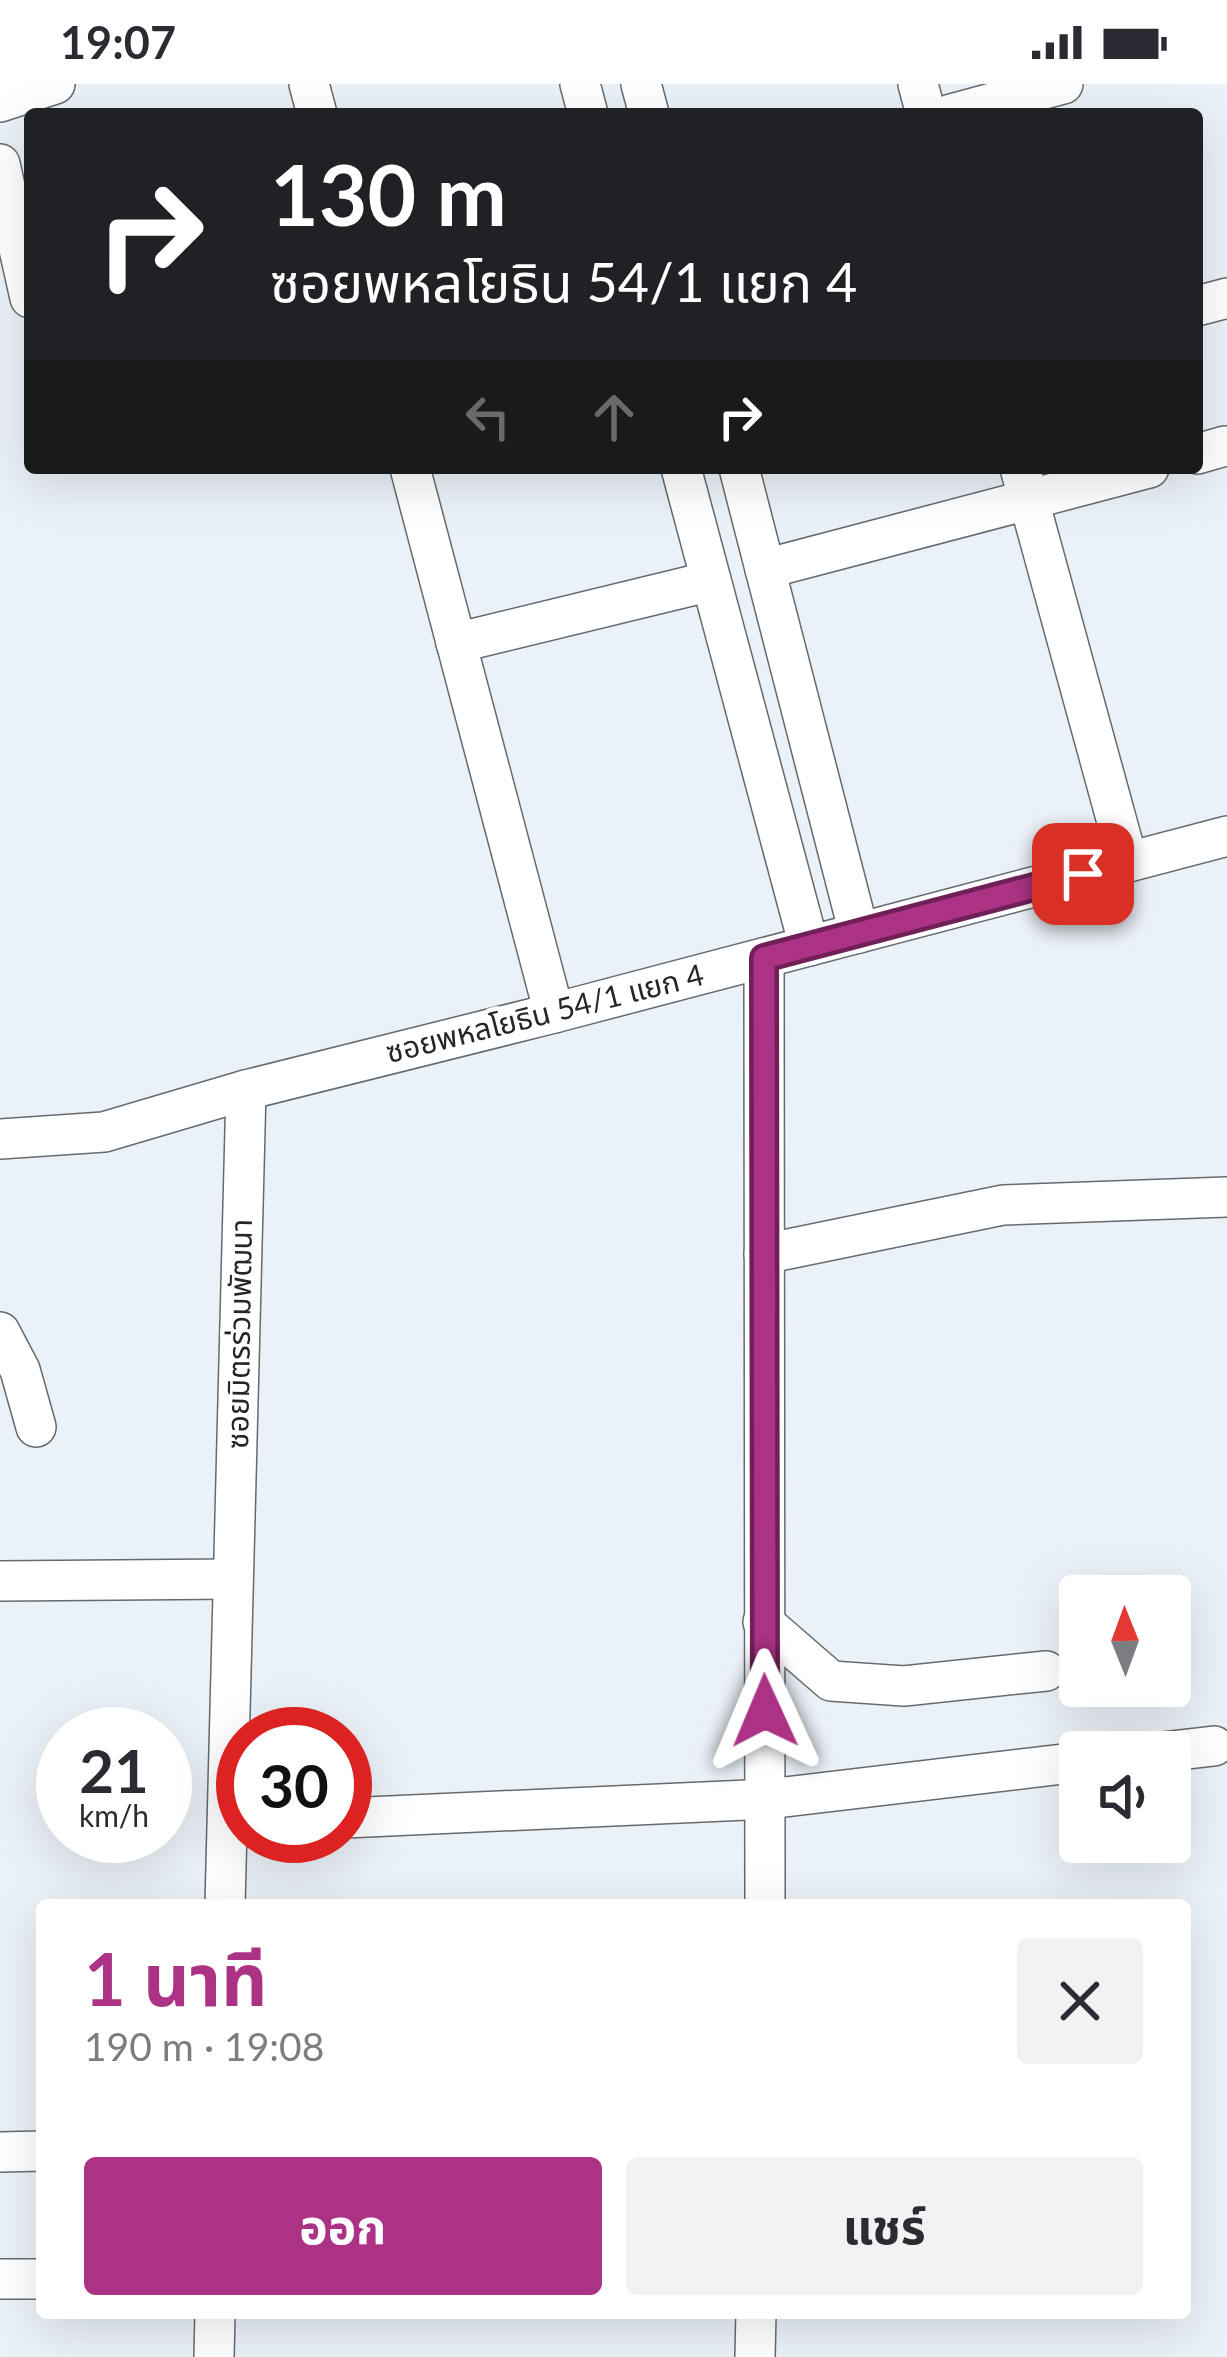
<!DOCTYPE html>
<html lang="th">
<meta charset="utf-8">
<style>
body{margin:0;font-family:Lato,"Noto Sans Thai",sans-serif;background:#f2f2f3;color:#2b2b33;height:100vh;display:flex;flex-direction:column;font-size:45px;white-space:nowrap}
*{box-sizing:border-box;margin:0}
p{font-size:39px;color:#7c7c81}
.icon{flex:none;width:66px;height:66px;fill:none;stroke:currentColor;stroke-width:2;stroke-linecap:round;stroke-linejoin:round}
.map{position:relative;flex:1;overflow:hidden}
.panel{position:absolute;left:36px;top:1815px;width:1155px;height:420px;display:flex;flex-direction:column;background:#fff;border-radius:12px;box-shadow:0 12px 48px #0002}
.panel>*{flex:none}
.hud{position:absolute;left:24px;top:24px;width:1179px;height:366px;border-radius:12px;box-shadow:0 12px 48px #0002;background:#202124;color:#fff;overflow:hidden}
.needle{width:78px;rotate:359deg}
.tools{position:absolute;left:1059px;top:1491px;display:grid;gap:24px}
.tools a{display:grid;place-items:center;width:132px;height:132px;border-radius:12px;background:#fff;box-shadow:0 12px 48px #0002;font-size:60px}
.speed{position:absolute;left:36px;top:1623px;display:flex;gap:24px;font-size:60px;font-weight:700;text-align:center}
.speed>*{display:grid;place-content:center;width:156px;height:156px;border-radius:50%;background:#fff;box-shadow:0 12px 48px #0002;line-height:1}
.speed small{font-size:30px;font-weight:400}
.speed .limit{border:18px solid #d22;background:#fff;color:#111}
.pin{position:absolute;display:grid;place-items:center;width:102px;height:102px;color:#fff;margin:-51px;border-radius:24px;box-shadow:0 6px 18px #0006}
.me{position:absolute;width:132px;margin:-66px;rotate:359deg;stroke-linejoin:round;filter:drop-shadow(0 0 9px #0008)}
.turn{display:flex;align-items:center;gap:42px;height:252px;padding:0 48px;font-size:54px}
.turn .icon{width:156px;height:156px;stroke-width:2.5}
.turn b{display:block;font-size:84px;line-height:102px}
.lanes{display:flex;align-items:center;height:114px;padding:0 48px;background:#0003;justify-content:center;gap:60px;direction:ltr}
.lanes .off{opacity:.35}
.round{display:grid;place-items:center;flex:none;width:126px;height:126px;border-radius:12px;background:#f2f2f3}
.overview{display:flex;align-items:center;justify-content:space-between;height:204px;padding:0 48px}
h1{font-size:72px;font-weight:700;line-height:90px;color:#ac3286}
.primary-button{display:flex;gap:24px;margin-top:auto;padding:24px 48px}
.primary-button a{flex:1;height:138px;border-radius:12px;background:#ac3286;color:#fff;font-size:48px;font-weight:700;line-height:138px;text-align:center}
.primary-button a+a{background:#f2f2f3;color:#2b2b33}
.status{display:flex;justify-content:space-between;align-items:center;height:84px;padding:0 60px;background:#fff;direction:ltr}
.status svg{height:33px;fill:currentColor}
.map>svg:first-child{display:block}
</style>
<div class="status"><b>19:07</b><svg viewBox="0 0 49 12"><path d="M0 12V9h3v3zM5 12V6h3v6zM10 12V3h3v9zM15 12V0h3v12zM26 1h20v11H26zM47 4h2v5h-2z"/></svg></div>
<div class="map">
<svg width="1227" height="2273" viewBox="0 0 1227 2273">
<rect width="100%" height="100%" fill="#eaf1f7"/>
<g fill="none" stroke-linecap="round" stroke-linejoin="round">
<defs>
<g id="minor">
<polyline points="309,0 317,30"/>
<polyline points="580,0 588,30"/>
<polyline points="641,0 649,30"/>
<polyline points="918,0 926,30"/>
<polyline points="0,18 55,0"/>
<polyline points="951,30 1063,0"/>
<polyline points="0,80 30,214"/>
<polyline points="1197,222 1227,214"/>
<polyline points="1197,370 1225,362"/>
<polyline points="410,384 554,929"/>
<polyline points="681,384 809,862"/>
<polyline points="739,384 859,849"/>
<polyline points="1020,384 1128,778"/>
<polyline points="765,485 1149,384"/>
<polyline points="456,559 711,497"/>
<polyline points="764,874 765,1821"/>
<polyline points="0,1055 104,1048 246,1006 554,929 1227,752"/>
<polyline points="764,1170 1003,1121 1227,1113"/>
<polyline points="0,1248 20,1286 36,1343"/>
<polyline points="0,1497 233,1495"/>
<polyline points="763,1538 831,1597 904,1602 1046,1587"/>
<polyline points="1162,1668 1214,1662"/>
<polyline points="345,1734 768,1715 1080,1678"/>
<polyline points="225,1821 246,1006"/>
<polyline points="0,2068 42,2067"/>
<polyline points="0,2195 42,2195"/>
<polyline points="214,2273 215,2229"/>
<polyline points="755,2273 756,2229"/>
</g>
</defs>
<use href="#minor" stroke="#646b70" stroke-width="42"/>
<use href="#minor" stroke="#fff" stroke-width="39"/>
</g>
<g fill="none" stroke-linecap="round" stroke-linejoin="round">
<defs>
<polyline id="route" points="765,1627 764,874 1083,790"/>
</defs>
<use href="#route" stroke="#702057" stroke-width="30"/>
<use href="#route" stroke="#ac3286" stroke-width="21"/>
</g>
<g text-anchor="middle" stroke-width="9" stroke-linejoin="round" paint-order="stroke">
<g font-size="30" fill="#242628" stroke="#fff">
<text transform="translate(545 930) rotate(-14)" y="10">ซอยพหลโยธิน 54/1 แยก 4</text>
<text transform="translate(240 1250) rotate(-89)" y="10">ซอยมิตรร่วมพัฒนา</text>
</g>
</g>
</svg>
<div class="tools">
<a><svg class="needle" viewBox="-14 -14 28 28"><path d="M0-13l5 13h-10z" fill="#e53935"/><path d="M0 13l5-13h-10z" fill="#7c7c81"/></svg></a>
<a><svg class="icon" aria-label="sound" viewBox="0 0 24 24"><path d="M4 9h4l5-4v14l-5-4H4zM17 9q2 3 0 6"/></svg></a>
</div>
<div class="speed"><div>21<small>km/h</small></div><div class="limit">30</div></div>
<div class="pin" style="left:1083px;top:790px;background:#d93025"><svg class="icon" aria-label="arrive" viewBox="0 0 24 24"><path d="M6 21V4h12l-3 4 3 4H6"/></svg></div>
<svg class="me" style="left:765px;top:1627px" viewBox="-20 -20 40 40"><path d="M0-17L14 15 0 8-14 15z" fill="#ac3286" stroke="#fff" stroke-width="4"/></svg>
<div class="hud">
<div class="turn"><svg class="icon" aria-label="right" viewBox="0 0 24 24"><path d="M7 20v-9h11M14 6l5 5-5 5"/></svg><div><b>130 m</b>ซอยพหลโยธิน 54/1 แยก 4</div></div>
<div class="lanes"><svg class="icon off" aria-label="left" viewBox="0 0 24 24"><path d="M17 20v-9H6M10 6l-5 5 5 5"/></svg><svg class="icon off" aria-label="ahead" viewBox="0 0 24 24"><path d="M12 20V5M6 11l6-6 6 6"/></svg><svg class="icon" aria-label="right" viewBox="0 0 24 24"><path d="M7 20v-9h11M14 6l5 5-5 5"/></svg></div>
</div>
<section class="panel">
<div class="overview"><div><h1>1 นาที</h1><p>190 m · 19:08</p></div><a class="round"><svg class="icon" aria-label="close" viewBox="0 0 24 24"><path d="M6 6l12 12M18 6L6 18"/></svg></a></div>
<div class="primary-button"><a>ออก</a><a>แชร์</a></div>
</section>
</div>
